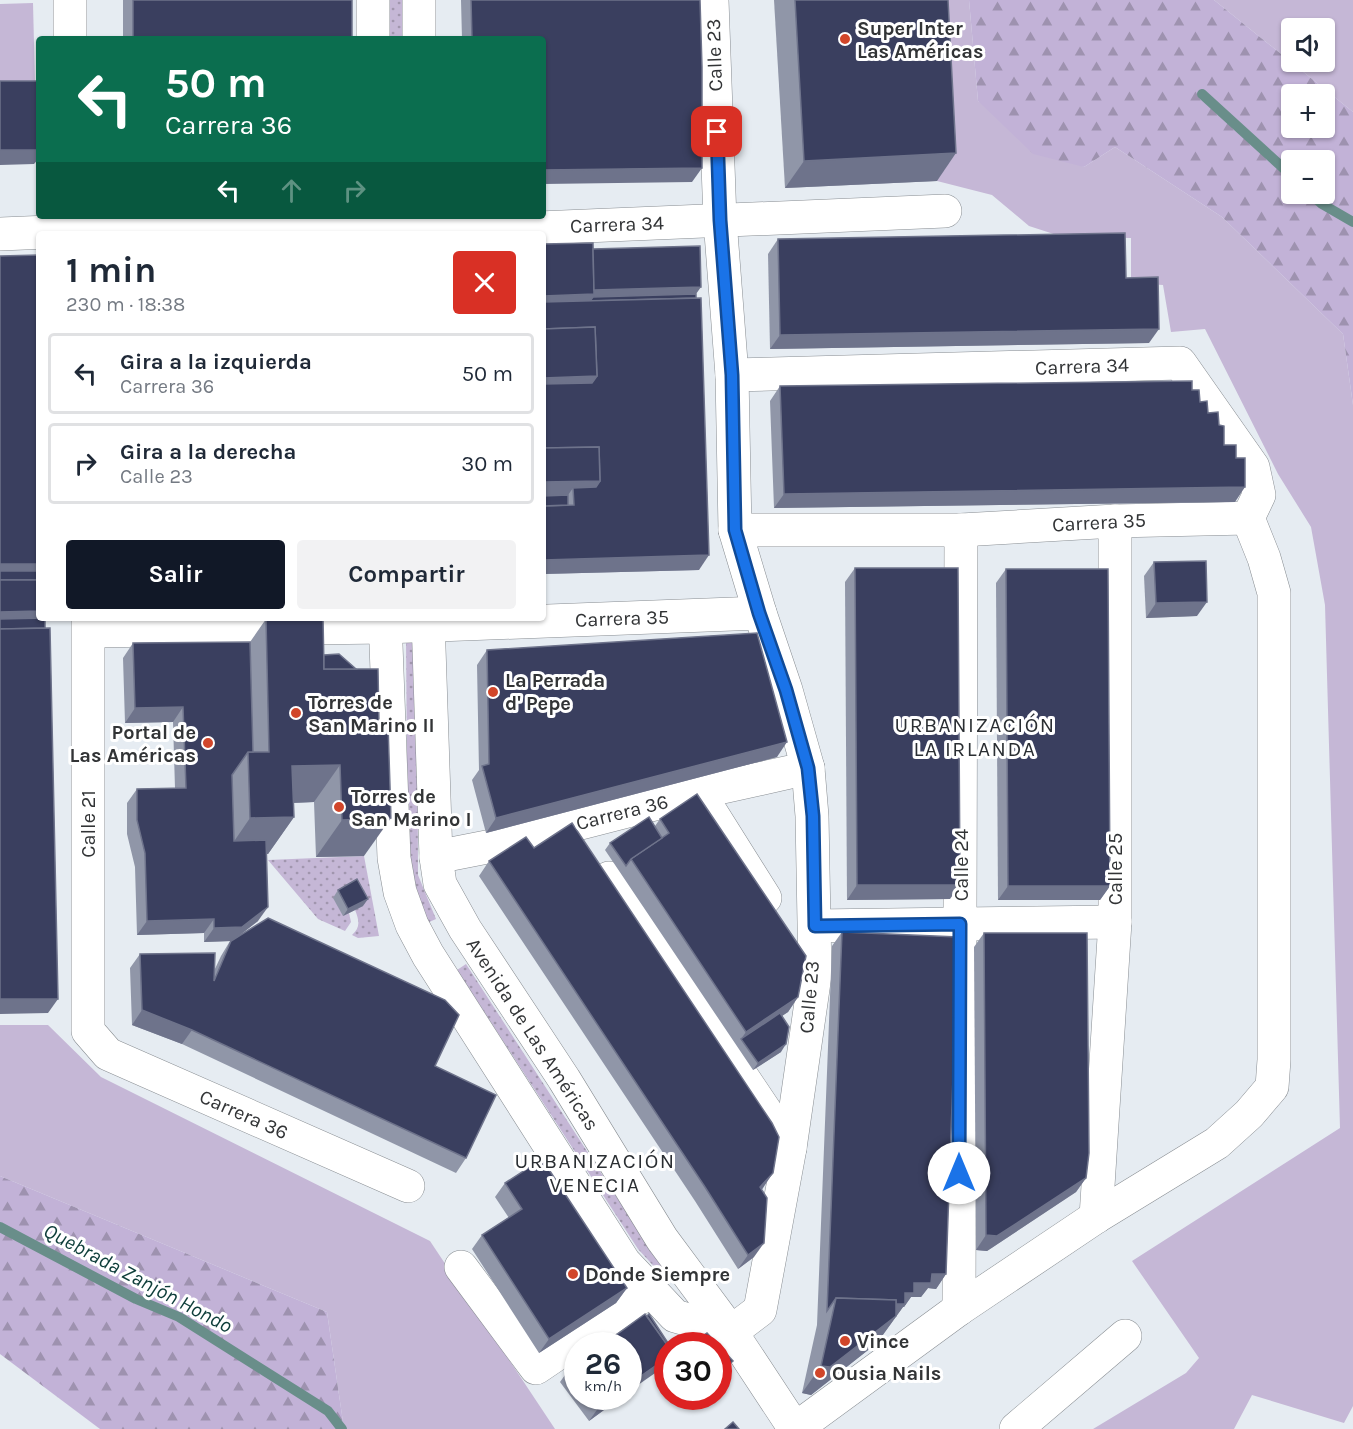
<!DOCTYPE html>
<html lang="es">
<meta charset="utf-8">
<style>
body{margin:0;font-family:Karla,sans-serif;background:#f2f2f3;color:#1f2937;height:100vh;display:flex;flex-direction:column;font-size:22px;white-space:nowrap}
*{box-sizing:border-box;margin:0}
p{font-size:20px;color:#747a83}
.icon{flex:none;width:33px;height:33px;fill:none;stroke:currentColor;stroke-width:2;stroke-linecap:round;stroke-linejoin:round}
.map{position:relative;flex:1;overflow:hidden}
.details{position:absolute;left:36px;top:231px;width:510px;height:390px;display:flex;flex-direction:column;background:#fff;border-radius:6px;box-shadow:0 2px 4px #0004}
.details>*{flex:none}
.top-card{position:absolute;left:36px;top:36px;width:510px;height:183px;border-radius:6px;box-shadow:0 2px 4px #0004;background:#0b6e4f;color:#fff;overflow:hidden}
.tools{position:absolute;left:1281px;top:18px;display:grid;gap:12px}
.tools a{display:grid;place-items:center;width:54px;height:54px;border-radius:6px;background:#fff;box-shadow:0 2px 4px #0004;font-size:30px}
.speed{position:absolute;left:564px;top:1332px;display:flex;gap:12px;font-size:30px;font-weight:700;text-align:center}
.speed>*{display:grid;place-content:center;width:78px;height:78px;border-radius:50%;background:#fff;box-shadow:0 2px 4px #0004;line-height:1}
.speed small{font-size:15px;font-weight:400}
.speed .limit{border:9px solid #d22;background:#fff;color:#111}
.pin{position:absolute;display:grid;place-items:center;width:51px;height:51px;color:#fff;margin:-26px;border-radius:12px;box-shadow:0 3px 9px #0006}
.me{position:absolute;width:66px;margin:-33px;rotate:0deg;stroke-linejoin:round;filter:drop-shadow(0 0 4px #0008)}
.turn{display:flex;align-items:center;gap:21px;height:126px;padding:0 30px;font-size:27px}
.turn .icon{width:78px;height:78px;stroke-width:2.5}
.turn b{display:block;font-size:42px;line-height:51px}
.lanes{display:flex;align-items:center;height:57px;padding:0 30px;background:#0003;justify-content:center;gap:30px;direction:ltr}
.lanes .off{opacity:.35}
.round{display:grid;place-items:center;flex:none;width:63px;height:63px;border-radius:6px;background:#f2f2f3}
.summary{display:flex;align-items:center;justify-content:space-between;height:102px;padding:0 30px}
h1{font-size:36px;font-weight:700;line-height:45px}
.primary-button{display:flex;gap:12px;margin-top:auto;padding:12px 30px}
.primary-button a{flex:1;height:69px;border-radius:6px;background:#111827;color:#fff;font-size:24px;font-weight:700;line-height:69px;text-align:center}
.primary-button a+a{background:#f2f2f3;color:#1f2937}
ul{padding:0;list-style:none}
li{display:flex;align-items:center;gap:18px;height:81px;margin:0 12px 9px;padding:0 18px;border:3px solid #e0e1e3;border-radius:6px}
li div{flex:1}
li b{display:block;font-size:22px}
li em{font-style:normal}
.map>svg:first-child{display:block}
</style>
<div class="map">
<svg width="1353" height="1429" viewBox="0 0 1353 1429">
<defs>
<pattern id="forest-firs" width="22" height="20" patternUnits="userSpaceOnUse" patternTransform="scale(1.5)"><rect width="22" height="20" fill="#c2b2d7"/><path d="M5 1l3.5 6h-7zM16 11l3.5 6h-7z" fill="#9e92af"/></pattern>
<pattern id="garden-dots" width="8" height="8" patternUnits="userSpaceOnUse" patternTransform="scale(1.5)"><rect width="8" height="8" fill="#c5b7d6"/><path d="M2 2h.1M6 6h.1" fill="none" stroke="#a196ae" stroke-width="1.8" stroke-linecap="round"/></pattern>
</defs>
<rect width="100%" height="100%" fill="#e6ecf2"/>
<g fill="#c5b7d6" fill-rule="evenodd">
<polygon points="927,0 969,0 978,101 1084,167 1115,147 1222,217 1343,334 1353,405 1353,1406 1344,1423 1252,1395 1234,1429 1093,1429 1186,1373 1199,1358 1132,1261 1340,1128 1325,605 1311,527 1278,474 1205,329 1171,332 1163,285 1131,283 1131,238 1063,237 1029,226 992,195 937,181"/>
<path d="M1214,0H1353V112ZM1292,28H1324V62H1292Z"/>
<polygon points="33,3 35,85 0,85 0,4"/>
<polygon points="0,1025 48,1025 101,1077 430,1241 555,1429 344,1429 327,1312 0,1176"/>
</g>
<g fill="url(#forest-firs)" fill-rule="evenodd">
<path d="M969,0H1214L1353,112V405L1343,334L1222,217L1115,147L1084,167L1033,154L978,101ZM1292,94H1324V128H1292ZM1292,160H1324V194H1292Z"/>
<polygon points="0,1176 327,1312 344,1429 100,1429 0,1354"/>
</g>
<g fill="url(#garden-dots)">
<polygon points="388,0 410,0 411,39 388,39"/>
<polygon points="406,642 417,642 418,875 436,919 427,923 408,877"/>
<path d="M364,856L379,936L358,938L352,935C361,927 359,920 355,910L349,913L351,922L345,931L318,919L268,860Z"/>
<polygon points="466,964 645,1241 669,1267 660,1273 638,1249 457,970"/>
</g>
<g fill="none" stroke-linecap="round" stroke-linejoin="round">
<g stroke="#698e8a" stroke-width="10">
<polyline points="1202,94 1292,176"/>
<polyline points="1311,194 1322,204 1353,222"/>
<polyline points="0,1227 136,1299 179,1317 328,1411 342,1429"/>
</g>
<defs>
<g id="minor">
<polyline points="70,0 70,39"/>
<polyline points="712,0 720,220 732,375 735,530 760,613 786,690 808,768 812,816 815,975 790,1148 760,1310 731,1332"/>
<polyline points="0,234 73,231 373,231 420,233 945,211"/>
<polyline points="732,375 1180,363 1253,467 1259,495 1248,518 1264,558 1274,593 1274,1060 1272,1087 1249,1114 1217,1143 1096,1217 959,1309 795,1429"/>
<polyline points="735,530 961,530 1115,521 1248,518"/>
<polyline points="88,618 88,1031 108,1054 408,1186"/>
<polyline points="89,631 385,627 760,613"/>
<polyline points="699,793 765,898"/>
<polyline points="436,857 487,847 705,791 808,768"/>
<polyline points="609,878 790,1148"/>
<polyline points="815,926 1115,922"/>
<polyline points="1096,1217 1115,922 1115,521"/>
<polyline points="461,1267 536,1368 650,1291"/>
<polyline points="959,1309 961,530"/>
<polyline points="1016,1429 1125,1336"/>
</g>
<g id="major">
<polyline points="373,0 373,39"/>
<polyline points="419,0 419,39"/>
<polyline points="373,216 373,234"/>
<polyline points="420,216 420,234"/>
<polyline points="385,618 394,858 400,892 412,925 428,955 624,1262 675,1316 731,1332"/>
<polyline points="428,618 436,857 440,884 465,929 564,1079 662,1239 731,1332 795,1429"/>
</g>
</defs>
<use href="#minor" stroke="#888d92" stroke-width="34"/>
<use href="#major" stroke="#888d92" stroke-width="34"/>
<use href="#minor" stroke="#fff" stroke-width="33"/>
<use href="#major" stroke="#fff" stroke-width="33"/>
</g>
<g fill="#9096a8">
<rect x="123" y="0" width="229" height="39"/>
<polygon points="461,0 700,0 692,182 543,39 462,39"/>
<polygon points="774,0 948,0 937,181 785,188"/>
<polygon points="778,239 1126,278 1149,343 770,349 768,254"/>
<polygon points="543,244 593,249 696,294 699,570 543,574"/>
<polygon points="780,386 1192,390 1200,402 1219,425 1224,445 1235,502 774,508 770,401"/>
<polygon points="1154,562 1197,616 1146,618 1144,576"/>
<polygon points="855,568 950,899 847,900 845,582"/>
<polygon points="1006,569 1110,886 1100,900 998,900 996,583"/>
<polygon points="266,619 324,655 364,856 316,857 314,802 294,803 294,817 268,854 267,854 258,921 239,936 435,1066 466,1158 456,1173 182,1044 132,1025 130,968 140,954 214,971 221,956 230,941 204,942 204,933 137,935 135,867 127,834 127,803 137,789 175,788 173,722 125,723 123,658 133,643 250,642"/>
<polygon points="487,650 777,757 486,833 472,780 479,770 477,665"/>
<polygon points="660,819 798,997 788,1012 782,1016 781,1052 753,1070 605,850 610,843 655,826"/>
<polygon points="534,848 763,1188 762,1189 754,1257 738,1269 695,1201 479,876 489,861"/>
<polygon points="338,890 363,906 343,916 333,898"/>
<polygon points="842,932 946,1274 936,1289 928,1288 921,1297 911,1297 904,1307 903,1307 877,1343 811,1395 802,1393 817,1325 832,946"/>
<polygon points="984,933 1086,1178 1076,1192 987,1251 976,1250 974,947"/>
<polygon points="505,1183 627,1288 616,1303 539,1353 472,1249 482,1235 509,1218 495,1197"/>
<polygon points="578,1363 578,1396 623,1396 589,1421 560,1382 570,1368"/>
</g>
<g fill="#6e738b">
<polygon points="0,150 39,150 39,158 34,164 0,165"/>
<polygon points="956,153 937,181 785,188 804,161"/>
<polygon points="702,168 692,182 543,184 543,170"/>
<polygon points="701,287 691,301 543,316 543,296 589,290"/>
<polygon points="1159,329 1149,343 770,349 780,335"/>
<polygon points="597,376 582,397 543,398 543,378"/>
<polygon points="600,481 585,502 573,488 563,502 543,503 543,482"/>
<polygon points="1245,487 1235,502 774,508 784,494"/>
<polygon points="709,555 699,570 543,574 543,560"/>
<polygon points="0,564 39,564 39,577 0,578"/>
<polygon points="1207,602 1197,616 1146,618 1156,603"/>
<polygon points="39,611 39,618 45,618 40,626 0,626 0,612"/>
<polygon points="183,707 173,722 125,723 135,708"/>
<polygon points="787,742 777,757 486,833 496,818"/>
<polygon points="340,765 314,802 266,804 292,766"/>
<polygon points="294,817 268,854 224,856 250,818"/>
<polygon points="391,818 364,856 316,857 342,820"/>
<polygon points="857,885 960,885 950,899 847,900"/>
<polygon points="1008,886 1110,886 1100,900 998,900"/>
<polygon points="368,899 363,906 343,916 348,909"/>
<polygon points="268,907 258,921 232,941 204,942 214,928"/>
<polygon points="214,919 204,933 137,935 147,921"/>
<polygon points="798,997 788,1012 743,1041 741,1039 746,1032"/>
<polygon points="0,999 58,999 48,1013 0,1014"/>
<polygon points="142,1010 192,1030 182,1044 132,1025"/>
<polygon points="786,1044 781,1052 753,1070 758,1063"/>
<polygon points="773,1173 763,1188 750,1202 760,1187"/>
<polygon points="1086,1178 1076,1192 987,1251 976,1250 986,1235"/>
<polygon points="764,1243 754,1257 738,1269 748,1255"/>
<polygon points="932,1274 946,1274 936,1289 928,1288 921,1297 911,1297 904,1307 903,1307 877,1343 811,1395 802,1393 821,1366 888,1303 905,1293 914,1283"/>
<polygon points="627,1288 616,1303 539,1353 549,1339"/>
<polygon points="668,1357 668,1364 628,1392 628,1385"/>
<polygon points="733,1361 727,1368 718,1376 718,1374"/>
<polygon points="613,1396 623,1396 589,1421 599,1407"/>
</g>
<g fill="#3a3f5f" stroke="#6e738b" stroke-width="1.5">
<rect x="133" y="0" width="219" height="39"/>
<polygon points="471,0 700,0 702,67 702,168 543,170 543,39 472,39"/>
<polygon points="795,0 948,0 956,153 804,161"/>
<rect x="0" y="81" width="39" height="69"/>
<polygon points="1125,233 1126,278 1158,277 1159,329 780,335 778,239"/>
<polygon points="593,243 594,294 543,296 543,244"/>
<polygon points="700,246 701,287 594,290 593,249"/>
<polygon points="39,255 39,564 0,564 0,256"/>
<polygon points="696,294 696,298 590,301 593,297"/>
<polygon points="701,298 709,555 543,560 543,506 574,505 573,488 596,487 600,481 599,447 543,448 543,384 592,383 597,376 595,327 543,329 543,302"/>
<polygon points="595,327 597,376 543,378 543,329"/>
<polygon points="1192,381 1192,390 1199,390 1200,402 1207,401 1208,413 1218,412 1219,425 1224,426 1224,445 1236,445 1236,458 1245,458 1245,487 784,494 780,386"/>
<polygon points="599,447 600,481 543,482 543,448"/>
<polygon points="568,495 568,505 543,506 543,496"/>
<polygon points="1206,561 1207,602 1156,603 1154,562"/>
<polygon points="855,568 958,568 960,885 857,885"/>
<polygon points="1006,569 1108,569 1110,886 1008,886"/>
<rect x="0" y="571" width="39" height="9"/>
<polygon points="0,580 39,580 39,611 0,612"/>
<polygon points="45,618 45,628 0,629 0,619"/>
<polygon points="323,618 324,669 378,669 379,724 388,724 391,818 342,820 340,765 292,766 294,817 250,818 248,752 269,752 266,619"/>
<polygon points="50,628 58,999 0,999 0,629"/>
<polygon points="757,633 787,742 496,818 482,766 489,764 487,650"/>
<polygon points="250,642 253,752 248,752 232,775 234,841 266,840 268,907 242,927 214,928 214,919 147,921 145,853 137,820 137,789 186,788 183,707 135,708 133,643"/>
<polygon points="339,654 356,669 324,669 324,655"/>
<polygon points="697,794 806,956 798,997 746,1032 631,859 669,833 660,819"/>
<polygon points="649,817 662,838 631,859 626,866 610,843"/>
<polygon points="572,823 772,1123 779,1137 773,1173 760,1187 767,1198 764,1243 748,1255 705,1187 489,861 526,837 534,848"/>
<polygon points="357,879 368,899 348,909 338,890"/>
<polygon points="268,918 445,1000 459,1015 435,1066 496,1095 466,1158 192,1030 142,1010 140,954 215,953 214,981 231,941"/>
<polygon points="842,932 958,937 946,1274 932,1274 931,1283 914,1283 914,1293 905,1293 905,1304 896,1304 896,1300 836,1298 827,1311"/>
<polygon points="984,933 1087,933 1089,1153 1086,1178 997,1236 986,1235"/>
<polygon points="780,1013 789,1027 786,1044 758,1063 741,1039"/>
<polygon points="542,1159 627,1288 549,1339 482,1235 522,1209 505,1183"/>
<polygon points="836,1298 896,1300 896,1316 830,1367 821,1366"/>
<polygon points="645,1314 668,1346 668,1357 628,1385 628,1346 601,1346"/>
<polygon points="649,1314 670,1346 668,1346 647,1316"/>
<polygon points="707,1333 733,1361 718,1374 718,1346 688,1346"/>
<polygon points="578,1363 578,1378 570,1368"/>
<polygon points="591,1396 613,1396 599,1407"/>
<polygon points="733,1422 739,1429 725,1429"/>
</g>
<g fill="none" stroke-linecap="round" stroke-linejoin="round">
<defs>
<polyline id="route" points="717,132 720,220 732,375 735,530 759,613 786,690 808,768 813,816 815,926 960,924 959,1173"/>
</defs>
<use href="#route" stroke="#114b97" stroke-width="15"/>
<use href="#route" stroke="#1a73e8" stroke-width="10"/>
</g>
<g fill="#d1462a" stroke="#fff" stroke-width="2">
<circle cx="845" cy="39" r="6"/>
<circle cx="493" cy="692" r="6"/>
<circle cx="296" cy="713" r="6"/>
<circle cx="208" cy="743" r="6"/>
<circle cx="339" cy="807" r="6"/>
<circle cx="573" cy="1274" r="6"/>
<circle cx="845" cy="1341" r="6"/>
<circle cx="820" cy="1373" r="6"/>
</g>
<g text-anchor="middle" stroke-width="6" stroke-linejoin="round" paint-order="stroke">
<g font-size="20" font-weight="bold" fill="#323436" stroke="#fff" text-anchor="start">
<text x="857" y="35">Super Inter<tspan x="857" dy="23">Las Américas</tspan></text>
<text x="505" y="687">La Perrada<tspan x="505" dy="23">d' Pepe</tspan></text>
<text x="308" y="709">Torres de<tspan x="308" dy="23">San Marino II</tspan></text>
<text x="196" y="739" text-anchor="end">Portal de<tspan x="196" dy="23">Las Américas</tspan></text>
<text x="351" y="803">Torres de<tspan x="351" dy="23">San Marino I</tspan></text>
<text x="585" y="1281">Donde Siempre</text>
<text x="857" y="1348">Vince</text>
<text x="832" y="1380">Ousia Nails</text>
</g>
<g font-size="20" fill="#323436" stroke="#fff">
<text transform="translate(714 55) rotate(-92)" y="7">Calle 23</text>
<text transform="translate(617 224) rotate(-2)" y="7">Carrera 34</text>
<text transform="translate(1082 366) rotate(-2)" y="7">Carrera 34</text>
<text transform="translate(1099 522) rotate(-3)" y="7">Carrera 35</text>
<text transform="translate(622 618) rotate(-2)" y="7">Carrera 35</text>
<text transform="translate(622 812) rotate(-14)" y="7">Carrera 36</text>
<text transform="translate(88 824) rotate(-90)" y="7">Calle 21</text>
<text transform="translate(961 865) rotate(-90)" y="7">Calle 24</text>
<text transform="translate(1115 869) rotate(-90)" y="7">Calle 25</text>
<text transform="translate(809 997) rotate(-85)" y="7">Calle 23</text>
<text transform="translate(533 1034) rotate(57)" y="7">Avenida de Las Américas</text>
<text transform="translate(244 1114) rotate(24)" y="7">Carrera 36</text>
</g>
<g font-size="21" letter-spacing="1.5" fill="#2a2e32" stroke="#fff">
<text x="975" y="732">URBANIZACIÓN<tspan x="975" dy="24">LA IRLANDA</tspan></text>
<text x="595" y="1168">URBANIZACIÓN<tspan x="595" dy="24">VENECIA</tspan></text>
</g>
<g font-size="21" font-style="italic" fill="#0d3d39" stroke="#fff">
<text transform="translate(138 1278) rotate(28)" y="7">Quebrada Zanjón Hondo</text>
</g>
</g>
</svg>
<div class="tools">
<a><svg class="icon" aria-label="sound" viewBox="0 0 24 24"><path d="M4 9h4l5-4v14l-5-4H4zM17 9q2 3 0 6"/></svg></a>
<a>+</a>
<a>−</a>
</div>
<div class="speed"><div>26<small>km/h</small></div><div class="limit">30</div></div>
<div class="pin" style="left:717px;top:132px;background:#d93025"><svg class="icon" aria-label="arrive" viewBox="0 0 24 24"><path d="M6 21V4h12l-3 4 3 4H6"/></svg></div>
<svg class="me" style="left:959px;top:1173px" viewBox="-20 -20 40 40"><circle r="19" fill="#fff"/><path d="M0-13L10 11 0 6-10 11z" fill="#1a73e8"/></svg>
<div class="top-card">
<div class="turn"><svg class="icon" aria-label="left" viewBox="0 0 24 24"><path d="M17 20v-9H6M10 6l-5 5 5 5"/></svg><div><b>50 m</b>Carrera 36</div></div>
<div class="lanes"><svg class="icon" aria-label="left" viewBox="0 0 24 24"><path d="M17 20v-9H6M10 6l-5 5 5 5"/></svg><svg class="icon off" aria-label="ahead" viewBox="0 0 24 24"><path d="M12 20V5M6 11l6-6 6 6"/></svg><svg class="icon off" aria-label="right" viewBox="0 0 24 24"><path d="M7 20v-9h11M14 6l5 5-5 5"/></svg></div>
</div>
<section class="details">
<div class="summary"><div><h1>1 min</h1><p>230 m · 18:38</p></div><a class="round" style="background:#d93025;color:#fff"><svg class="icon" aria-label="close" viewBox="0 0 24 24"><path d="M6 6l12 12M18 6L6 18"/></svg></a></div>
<ul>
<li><svg class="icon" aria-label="left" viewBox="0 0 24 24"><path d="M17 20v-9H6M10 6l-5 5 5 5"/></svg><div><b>Gira a la izquierda</b><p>Carrera 36</p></div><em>50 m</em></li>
<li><svg class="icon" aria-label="right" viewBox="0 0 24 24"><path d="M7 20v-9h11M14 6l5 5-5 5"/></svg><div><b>Gira a la derecha</b><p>Calle 23</p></div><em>30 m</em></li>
</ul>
<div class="primary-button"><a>Salir</a><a>Compartir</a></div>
</section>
</div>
